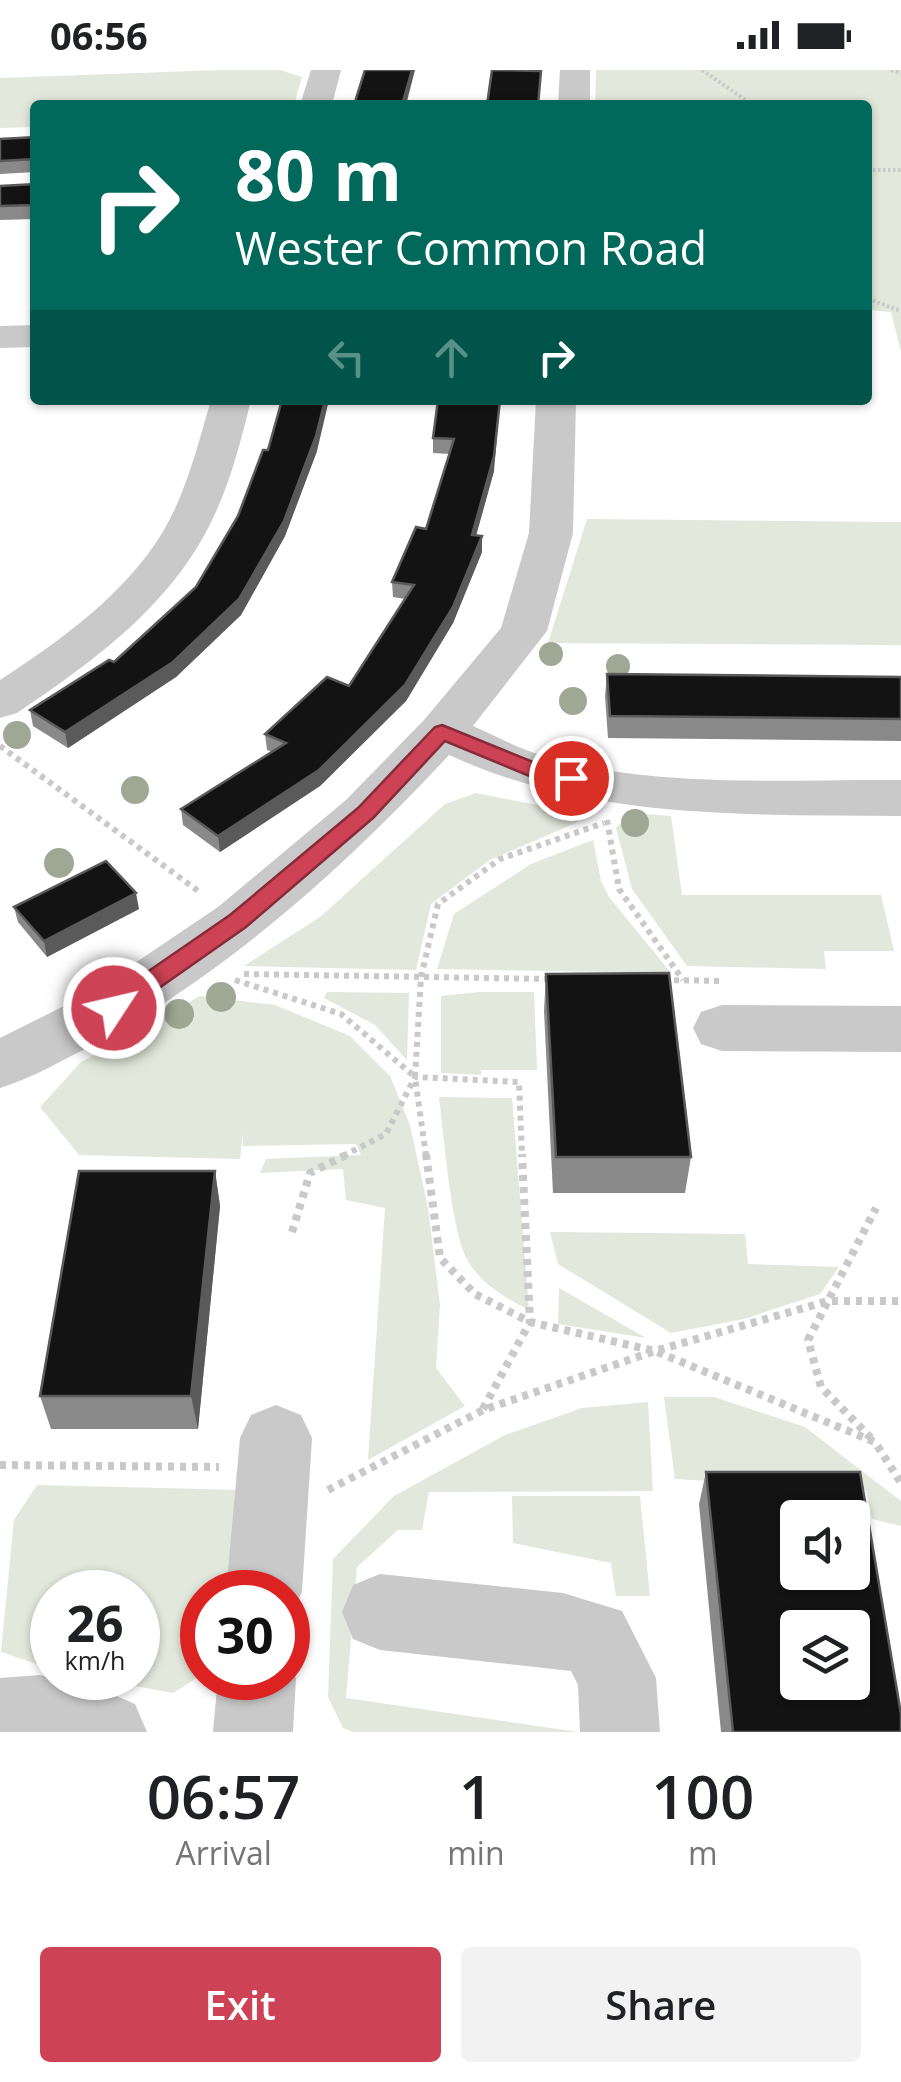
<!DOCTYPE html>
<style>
body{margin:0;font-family:"Open Sans",sans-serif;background:#f2f2f2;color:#202124;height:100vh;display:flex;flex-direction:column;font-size:38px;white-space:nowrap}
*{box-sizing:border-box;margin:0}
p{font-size:32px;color:#757577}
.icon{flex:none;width:55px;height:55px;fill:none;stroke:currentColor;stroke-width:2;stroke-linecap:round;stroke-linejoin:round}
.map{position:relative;height:1662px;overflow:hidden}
.details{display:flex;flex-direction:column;background:#fff;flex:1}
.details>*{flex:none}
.hud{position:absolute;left:30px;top:30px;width:842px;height:305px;border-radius:10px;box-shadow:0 2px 8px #0004;background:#00695c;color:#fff;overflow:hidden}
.controls{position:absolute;left:780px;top:1430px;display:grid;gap:20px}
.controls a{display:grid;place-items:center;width:90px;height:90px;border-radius:10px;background:#fff;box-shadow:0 2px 8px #0004;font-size:50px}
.speed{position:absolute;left:30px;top:1500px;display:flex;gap:20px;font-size:50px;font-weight:700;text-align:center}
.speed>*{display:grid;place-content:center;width:130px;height:130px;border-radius:50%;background:#fff;box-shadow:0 2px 8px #0004;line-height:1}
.speed small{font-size:25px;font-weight:400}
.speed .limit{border:15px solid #d22;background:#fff;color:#111}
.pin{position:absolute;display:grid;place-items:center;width:85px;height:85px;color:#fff;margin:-42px;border:5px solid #fff;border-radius:50%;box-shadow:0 2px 10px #0007}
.me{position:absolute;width:110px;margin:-55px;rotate:55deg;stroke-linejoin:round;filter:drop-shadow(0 0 8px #0008)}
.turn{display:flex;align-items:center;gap:35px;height:210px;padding:0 40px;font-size:45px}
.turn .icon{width:130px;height:130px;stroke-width:2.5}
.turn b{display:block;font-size:70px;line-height:85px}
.lanes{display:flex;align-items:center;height:95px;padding:0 40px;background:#0003;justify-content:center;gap:50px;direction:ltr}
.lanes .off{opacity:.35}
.eta{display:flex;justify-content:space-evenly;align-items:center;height:170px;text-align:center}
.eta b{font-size:60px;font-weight:600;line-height:70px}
.cta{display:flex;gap:20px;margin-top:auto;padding:20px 40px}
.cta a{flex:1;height:115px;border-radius:10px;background:#ce4255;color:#fff;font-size:40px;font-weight:600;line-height:115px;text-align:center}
.cta a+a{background:#f2f2f2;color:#202124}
.status{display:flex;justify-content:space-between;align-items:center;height:70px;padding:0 50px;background:#fff;direction:ltr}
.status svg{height:28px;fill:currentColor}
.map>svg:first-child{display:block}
</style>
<div class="status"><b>06:56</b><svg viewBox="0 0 49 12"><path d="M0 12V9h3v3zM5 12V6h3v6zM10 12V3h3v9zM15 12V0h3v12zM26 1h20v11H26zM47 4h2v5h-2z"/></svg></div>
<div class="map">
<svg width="901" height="1662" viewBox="0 0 901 1662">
<rect width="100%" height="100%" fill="#fff"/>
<g fill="#e2e8db">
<polygon points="221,0 280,0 302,7 294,35 35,35 35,57 0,58 0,8"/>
<polygon points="596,0 901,0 901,282 891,242 868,240 868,35 595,35"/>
<polygon points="587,449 901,452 901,575 548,573"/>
<polygon points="476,723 573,742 578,752 490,790 431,834 416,900 244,896 320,847 445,734"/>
<polygon points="631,743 671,746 682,825 881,825 894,881 824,881 826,899 687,896 632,819 616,758"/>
<polygon points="593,770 601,811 609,827 671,903 437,899 454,844 531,794"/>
<polygon points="327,922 409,923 407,990 375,955 324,928"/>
<polygon points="479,922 534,922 537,1000 481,1000 481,1005 441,1003 441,926"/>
<polygon points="200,926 275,935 350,966 390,1006 410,1055 428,1138 440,1235 436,1298 465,1336 368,1390 385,1138 346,1130 343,1099 260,1103 266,1089 361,1085 356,1074 243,1076 243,1064 240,1089 79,1085 40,1037 81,992"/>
<path d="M439,1027L512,1028L529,1240C506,1228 482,1215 468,1191C451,1162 444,1065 439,1027Z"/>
<polygon points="550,1162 745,1164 748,1194 839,1197 820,1224 744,1249 671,1263 558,1194"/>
<polygon points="559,1218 646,1268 558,1254"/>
<polygon points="664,1327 714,1327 805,1357 901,1431 901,1456 872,1449 866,1420 675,1409"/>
<polygon points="648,1332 653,1421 429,1422 422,1460 398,1460 357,1497 346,1628 578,1662 353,1662 343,1658 328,1627 333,1489 394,1426 505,1365 582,1338"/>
<polygon points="37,1415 242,1420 227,1522 202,1522 200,1606 173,1623 92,1608 138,1608 138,1522 52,1522 52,1599 1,1582 14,1450"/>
<polygon points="512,1426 640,1426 650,1526 616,1526 611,1493 513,1473"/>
</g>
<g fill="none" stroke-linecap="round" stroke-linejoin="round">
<g stroke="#c9c9c9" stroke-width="4" stroke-dasharray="2.5 2.5" stroke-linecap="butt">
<polyline points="702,0 753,35"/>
<polyline points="891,0 901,3"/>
<polyline points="868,100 901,100"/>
<polyline points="868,229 901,241"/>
</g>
<g stroke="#c9c9c9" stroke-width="6" stroke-dasharray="5 5" stroke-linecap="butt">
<polyline points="0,676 201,823"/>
<polyline points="607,750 619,819 683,910"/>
<polyline points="244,904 551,909"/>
<polyline points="235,910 341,944 414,1006"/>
<polyline points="664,910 721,911"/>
<polyline points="343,1086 386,1064 415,1007 519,1012 522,1086"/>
<polyline points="426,1086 415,1007 421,907 438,834 500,789 604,753"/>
</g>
<g stroke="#c9c9c9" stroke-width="8" stroke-dasharray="6 6" stroke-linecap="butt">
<polyline points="426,1084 440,1188 475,1224 530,1252 655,1281 875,1372 901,1413"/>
<polyline points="292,1162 310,1103 348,1084"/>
<polyline points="483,1339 530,1252 522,1084"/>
<polyline points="871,1368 821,1317 808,1270 828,1231 901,1231"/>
<polyline points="0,1395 219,1397"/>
<polyline points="328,1420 483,1340 655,1281 828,1231 876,1138"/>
</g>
<g fill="#c9c9c9" fill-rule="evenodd">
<polygon points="311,0 341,0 332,35 300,35"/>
<polygon points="560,0 590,0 590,35 558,35"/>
<polygon points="35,255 35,277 0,278 0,256"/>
<path d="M211,330H251C241,370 231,411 213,448C173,534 93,592 17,643L0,648V610C61,570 126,524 164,460C187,420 198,374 211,330Z"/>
<path d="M536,330H576L573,463L547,561L473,656C496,666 519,679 544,686C653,719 787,709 901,710V746C747,744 592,751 449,685C343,799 222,908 83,980C56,994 29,1009 0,1018V968L92,922L218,837L346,730L424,650L501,558L529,463Z"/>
<polygon points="722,935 901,936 901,982 722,981 701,974 693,958 701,942"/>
<polygon points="276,1335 301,1345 312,1368 302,1522 288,1550 288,1522 226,1522 240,1368 251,1345"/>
<polygon points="380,1504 563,1523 622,1541 656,1608 660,1662 580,1662 578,1615 571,1601 380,1580 353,1569 342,1542 353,1515"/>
<polygon points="288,1587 296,1608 293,1662 213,1662 218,1608 288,1608"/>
<polygon points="40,1605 107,1622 135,1634 147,1662 0,1662 0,1608"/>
</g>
</g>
<g fill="#9fa895">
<circle cx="551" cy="584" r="12"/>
<circle cx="618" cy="596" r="12"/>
<circle cx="573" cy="631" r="14"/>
<circle cx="17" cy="665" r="14"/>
<circle cx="135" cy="720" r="14"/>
<circle cx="635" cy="753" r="14"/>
<circle cx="59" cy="793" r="15"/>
<circle cx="221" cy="927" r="15"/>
<circle cx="179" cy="944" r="15"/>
</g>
<g fill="#898989">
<polygon points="35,67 35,102 0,104 0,69"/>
<polygon points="35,114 35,149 0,150 0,116"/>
<polygon points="438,330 494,401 476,466 482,482 453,553 406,631 320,716 220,782 183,755 181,739 272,682 267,680 265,664 349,616 405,529 393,527 392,512 426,459 450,384 433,383 433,368"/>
<polygon points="317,381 285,466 241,545 176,607 68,678 33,656 30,640 114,592 196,517"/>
<polygon points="607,604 901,607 901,671 608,668 605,626"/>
<polygon points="14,837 139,839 47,887 18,852"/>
<polygon points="546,904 691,1087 685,1123 553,1123 544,941"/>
<polygon points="215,1101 220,1136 198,1359 51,1359 40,1326"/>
<polygon points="706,1402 901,1662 721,1662 699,1434"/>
</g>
<g fill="#5a5a5a">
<polygon points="412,0 415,0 406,35 402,35"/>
<polygon points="325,330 329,330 317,381 285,466 241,545 176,607 68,678 65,662 173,592"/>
<polygon points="500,330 494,401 472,480 472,465"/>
<polygon points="482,466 482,482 453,553 406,631 320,716 220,782 218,766"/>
<polygon points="136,823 139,839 47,887 44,871"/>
<polygon points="215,1101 220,1136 198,1359 191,1326"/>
</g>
<g fill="#131313" stroke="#5a5a5a" stroke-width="2.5" fill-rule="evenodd">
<polygon points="365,0 412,0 402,35 354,35"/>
<polygon points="492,0 541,1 538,35 487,35"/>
<polygon points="35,67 35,89 0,91 0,69"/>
<polygon points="35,114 35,135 0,136 0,116"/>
<polygon points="282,330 325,330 316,366 284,451 239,529 173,592 65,662 30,640 109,590 114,592 196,517 238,446 263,380 268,380"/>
<polygon points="438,330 500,330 494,386 472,465 482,466 453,537 405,615 319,700 218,766 181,739 286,673 265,664 327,607 349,616 414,515 392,512 416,457 426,459 454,369 433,368"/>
<polygon points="607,604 901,607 901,649 610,646"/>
<polygon points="106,791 136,823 44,871 14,837"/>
<polygon points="669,903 691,1087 556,1087 546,904"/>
<polygon points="79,1101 215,1101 191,1326 40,1326"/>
<path d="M706,1402H860L901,1644V1662H733ZM798,1448H852V1502H798ZM798,1558H852V1612H798Z"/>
</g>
<polygon fill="#ce4255" stroke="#862b37" stroke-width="2.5" points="442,655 543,696 579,703 582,708 571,715 532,707 445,671 373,748 246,857 122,944 105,944 101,938 105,931 230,845 358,738 435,657"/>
</svg>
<div class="controls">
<a><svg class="icon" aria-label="sound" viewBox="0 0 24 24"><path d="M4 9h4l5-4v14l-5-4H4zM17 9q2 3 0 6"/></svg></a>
<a><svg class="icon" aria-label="layers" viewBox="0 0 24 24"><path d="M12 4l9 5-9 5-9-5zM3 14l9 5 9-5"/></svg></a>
</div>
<div class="speed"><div>26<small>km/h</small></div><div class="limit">30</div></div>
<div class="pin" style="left:571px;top:708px;background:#d93025"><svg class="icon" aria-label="arrive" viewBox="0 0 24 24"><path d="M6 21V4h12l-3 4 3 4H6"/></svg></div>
<svg class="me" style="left:114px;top:938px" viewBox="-20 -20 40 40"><circle r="17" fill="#ce4255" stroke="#fff" stroke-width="3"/><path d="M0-11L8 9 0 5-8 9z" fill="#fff"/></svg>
<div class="hud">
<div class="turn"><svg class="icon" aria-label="right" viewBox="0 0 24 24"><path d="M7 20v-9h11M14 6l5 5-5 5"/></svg><div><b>80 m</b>Wester Common Road</div></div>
<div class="lanes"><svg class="icon off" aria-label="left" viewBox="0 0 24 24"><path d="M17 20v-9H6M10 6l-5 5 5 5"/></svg><svg class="icon off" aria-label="ahead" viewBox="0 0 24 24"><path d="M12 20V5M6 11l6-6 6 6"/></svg><svg class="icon" aria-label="right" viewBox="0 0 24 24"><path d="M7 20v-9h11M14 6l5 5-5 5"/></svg></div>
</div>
</div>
<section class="details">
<div class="eta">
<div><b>06:57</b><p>Arrival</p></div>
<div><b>1</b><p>min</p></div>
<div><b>100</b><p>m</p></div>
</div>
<div class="cta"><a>Exit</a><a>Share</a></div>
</section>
